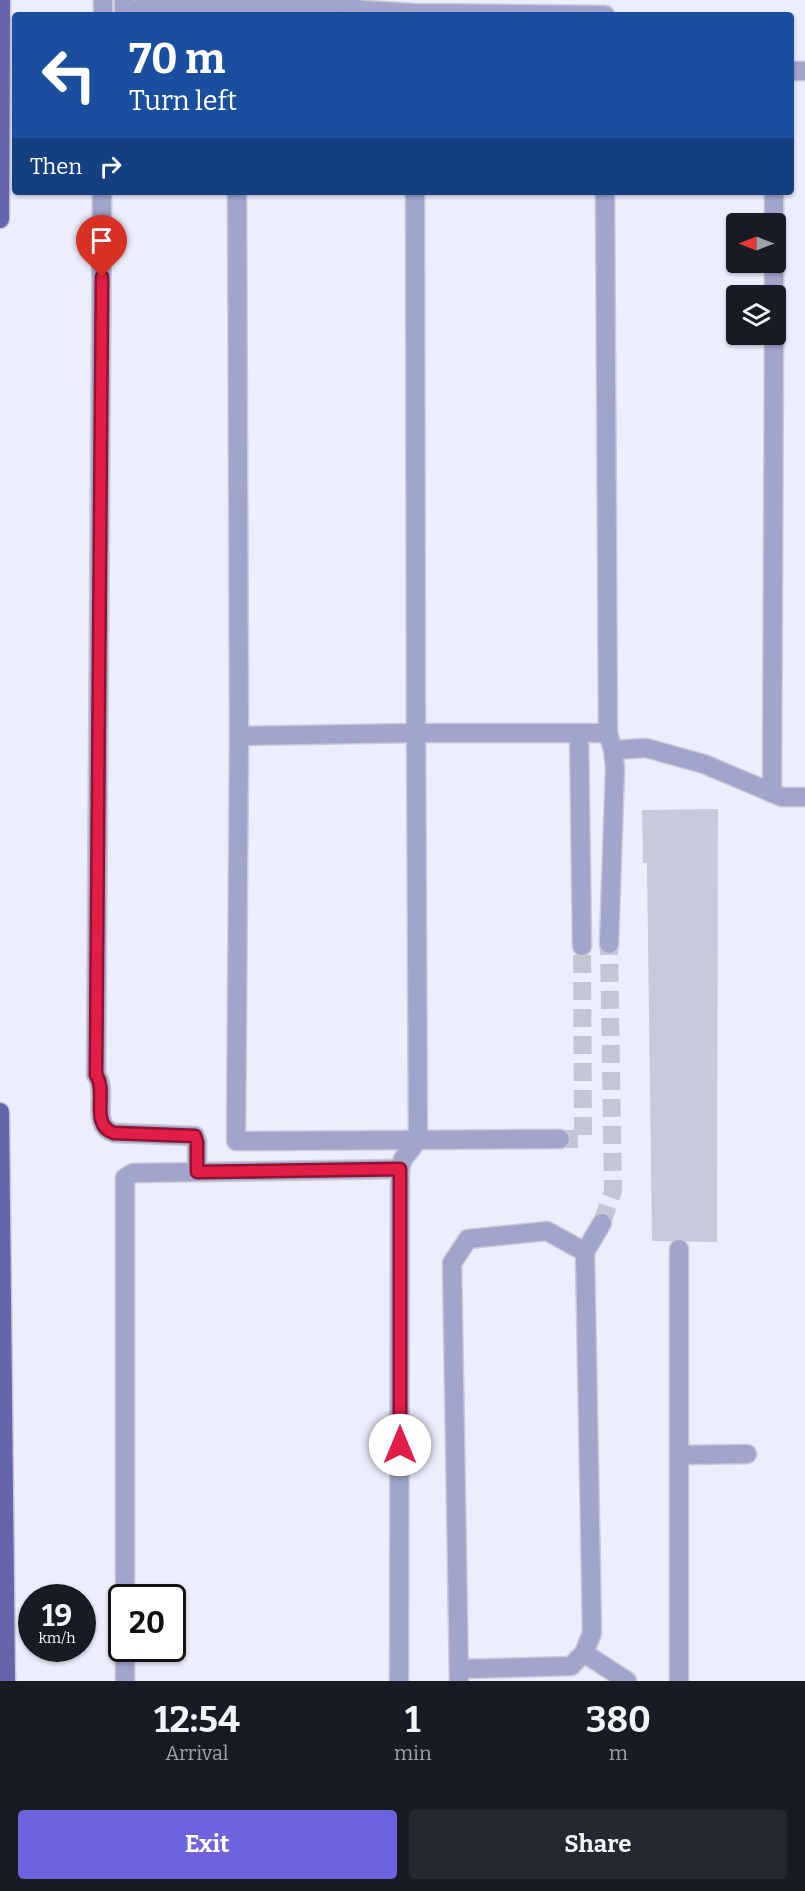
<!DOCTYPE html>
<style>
body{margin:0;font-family:Bitter,serif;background:#242831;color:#f1f3f6;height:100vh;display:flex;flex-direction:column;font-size:22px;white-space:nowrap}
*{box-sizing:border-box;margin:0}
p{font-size:20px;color:#9ea1a6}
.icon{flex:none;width:33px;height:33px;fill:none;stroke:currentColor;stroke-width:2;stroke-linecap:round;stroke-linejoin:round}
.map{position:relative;height:1681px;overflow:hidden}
.details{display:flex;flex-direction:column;background:#171b24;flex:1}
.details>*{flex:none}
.guide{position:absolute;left:12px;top:12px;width:782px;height:183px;border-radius:6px;box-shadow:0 2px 4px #0004;background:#1a4fa0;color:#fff;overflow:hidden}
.needle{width:39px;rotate:270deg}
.fabs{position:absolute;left:726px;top:213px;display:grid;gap:12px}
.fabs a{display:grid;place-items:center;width:60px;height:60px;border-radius:6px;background:#171b24;box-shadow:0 2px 4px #0004;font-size:30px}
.speed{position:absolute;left:18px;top:1584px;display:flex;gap:12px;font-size:30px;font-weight:700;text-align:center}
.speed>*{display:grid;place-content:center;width:78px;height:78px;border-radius:50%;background:#171b24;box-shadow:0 2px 4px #0004;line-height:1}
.speed small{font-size:15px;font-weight:400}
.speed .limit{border:3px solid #111;border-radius:9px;background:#fff;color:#111}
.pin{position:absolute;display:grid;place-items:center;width:51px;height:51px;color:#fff;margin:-62px -26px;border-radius:50% 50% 50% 0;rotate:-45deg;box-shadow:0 0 6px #0007}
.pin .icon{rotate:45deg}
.me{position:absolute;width:66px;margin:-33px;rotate:0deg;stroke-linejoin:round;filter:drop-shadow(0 0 4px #0008)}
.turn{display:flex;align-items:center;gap:21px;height:126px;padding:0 18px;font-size:27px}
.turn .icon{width:78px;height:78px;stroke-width:2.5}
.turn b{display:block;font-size:42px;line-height:51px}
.then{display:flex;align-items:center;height:57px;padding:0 18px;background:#0003;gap:12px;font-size:22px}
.eta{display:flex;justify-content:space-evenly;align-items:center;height:102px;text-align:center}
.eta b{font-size:36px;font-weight:700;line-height:42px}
.primary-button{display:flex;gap:12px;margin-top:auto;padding:12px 18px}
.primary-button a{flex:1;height:69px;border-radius:6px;background:#6e62dd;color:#fff;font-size:24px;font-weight:700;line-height:69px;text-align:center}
.primary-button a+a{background:#242831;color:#f1f3f6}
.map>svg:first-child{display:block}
</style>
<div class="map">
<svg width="805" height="1681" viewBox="0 0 805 1681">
<rect width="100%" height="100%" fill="#edeefd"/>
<polygon fill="#c8c9db" points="718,809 717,1242 652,1241 647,863 643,863 642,810"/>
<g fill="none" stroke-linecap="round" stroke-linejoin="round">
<g stroke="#c5c6d3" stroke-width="18" stroke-dasharray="18 9" stroke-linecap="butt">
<polyline points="560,1139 583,1139 582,946"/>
<polyline points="602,1223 613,1191 609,944"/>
</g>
<defs>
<g id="minor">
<polyline points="124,0 124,10 237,4"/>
<polyline points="333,0 334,5 363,10 414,13 605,15"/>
<polyline points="103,15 103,0"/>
<polyline points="237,15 237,4 334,5"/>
<polyline points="790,71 805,71"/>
<path d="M102,192L96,1075C109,1091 89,1125 114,1133L195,1136L197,1142V1172"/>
<polyline points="237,192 239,736"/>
<polyline points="415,192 416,733 239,736 236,1141 418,1140"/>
<polyline points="605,192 608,733 613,750 615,768 609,944"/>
<polyline points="774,224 774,192"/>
<polyline points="774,296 774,262"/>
<polyline points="579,733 582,946"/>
<polyline points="613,750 646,748 704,764 782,797 805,797"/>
<polyline points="772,793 774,334"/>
<polyline points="560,1139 418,1140 416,733 608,733"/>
<polyline points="679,1249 679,1681"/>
<polyline points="679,1455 747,1454"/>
<polyline points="125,1598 125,1178 133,1173 400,1169"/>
<polyline points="125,1648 125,1681"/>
<polyline points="584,1653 627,1681"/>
<polyline points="459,1669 571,1666 584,1653 592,1633 585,1252"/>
<polyline points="399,1681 400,1169 403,1159 418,1140"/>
<polyline points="459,1681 452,1263 468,1239 547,1231 585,1252 602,1223"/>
</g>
<g id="major">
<polyline points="0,219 1,0"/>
<polyline points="0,1112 6,1681"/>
</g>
</defs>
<use href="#minor" stroke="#c9cad7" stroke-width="21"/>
<use href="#major" stroke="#c9cad7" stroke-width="21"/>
<use href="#minor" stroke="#a3a4cc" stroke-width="18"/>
<use href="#major" stroke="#6664ab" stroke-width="18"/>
</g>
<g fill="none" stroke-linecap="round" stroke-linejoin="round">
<defs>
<path id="route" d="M102,277L96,1075C108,1091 89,1125 114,1133L195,1136L197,1142V1172L400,1169V1445"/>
</defs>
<use href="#route" stroke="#92132f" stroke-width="15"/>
<use href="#route" stroke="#e11d48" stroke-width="10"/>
</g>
</svg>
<div class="fabs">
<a><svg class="needle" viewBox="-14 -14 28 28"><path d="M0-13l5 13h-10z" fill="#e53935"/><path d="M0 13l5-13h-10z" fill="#9ea1a6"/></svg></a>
<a><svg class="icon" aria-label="layers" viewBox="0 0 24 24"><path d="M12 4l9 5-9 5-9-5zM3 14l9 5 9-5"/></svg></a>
</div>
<div class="speed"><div>19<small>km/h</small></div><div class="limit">20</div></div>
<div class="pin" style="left:102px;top:277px;background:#d93025"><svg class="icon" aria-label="arrive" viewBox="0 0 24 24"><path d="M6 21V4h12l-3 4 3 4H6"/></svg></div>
<svg class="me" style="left:400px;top:1445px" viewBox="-20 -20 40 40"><circle r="19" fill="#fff"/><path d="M0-13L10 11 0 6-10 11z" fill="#e11d48"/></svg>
<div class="guide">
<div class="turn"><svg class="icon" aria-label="left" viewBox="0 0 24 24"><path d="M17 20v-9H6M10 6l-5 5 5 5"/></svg><div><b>70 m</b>Turn left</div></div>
<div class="then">Then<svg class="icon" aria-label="right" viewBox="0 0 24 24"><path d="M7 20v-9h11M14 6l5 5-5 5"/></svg></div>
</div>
</div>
<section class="details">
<div class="eta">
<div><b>12:54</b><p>Arrival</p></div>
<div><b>1</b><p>min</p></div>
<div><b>380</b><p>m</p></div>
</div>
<div class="primary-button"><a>Exit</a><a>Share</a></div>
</section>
